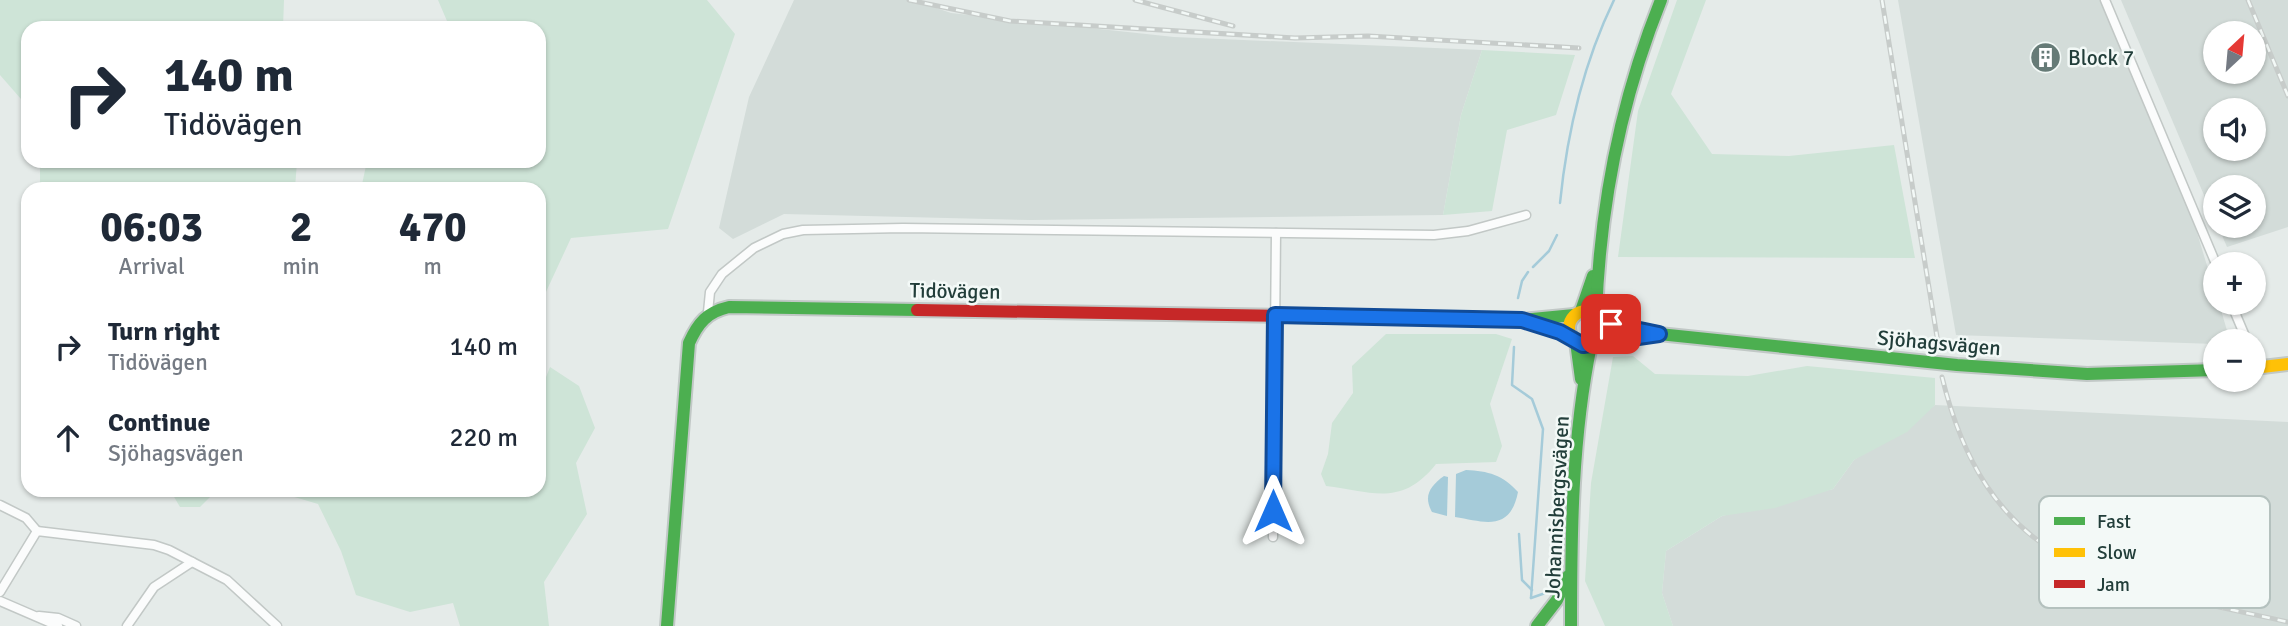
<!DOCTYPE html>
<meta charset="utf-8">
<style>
body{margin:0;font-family:Signika,sans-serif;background:#f6f6f7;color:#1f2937;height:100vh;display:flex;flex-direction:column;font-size:26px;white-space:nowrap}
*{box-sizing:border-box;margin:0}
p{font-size:23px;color:#747a83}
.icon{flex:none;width:38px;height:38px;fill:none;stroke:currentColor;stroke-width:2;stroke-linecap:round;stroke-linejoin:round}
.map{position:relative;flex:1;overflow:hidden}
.panel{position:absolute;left:21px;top:182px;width:525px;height:315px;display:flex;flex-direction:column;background:#fff;border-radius:21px;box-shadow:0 2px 5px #0004}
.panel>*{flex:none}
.guide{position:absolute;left:21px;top:21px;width:525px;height:147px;border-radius:21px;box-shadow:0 2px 5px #0004;background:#fff;color:#1f2937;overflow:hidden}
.needle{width:46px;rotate:26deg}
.fabs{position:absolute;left:2203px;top:21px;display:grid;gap:14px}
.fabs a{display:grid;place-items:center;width:63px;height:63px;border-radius:50%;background:#fff;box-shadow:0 2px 5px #0004;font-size:35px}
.pin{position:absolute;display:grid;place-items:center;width:60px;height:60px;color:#fff;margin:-30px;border-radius:14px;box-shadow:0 4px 10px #0006}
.me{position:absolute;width:77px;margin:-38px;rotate:0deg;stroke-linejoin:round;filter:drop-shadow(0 0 5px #0008)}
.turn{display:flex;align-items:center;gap:24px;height:147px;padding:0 28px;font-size:32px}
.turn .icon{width:91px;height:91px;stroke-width:2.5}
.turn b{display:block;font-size:49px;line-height:60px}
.eta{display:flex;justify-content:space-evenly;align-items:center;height:119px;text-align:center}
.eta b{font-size:42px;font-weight:700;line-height:49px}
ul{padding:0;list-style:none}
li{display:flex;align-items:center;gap:21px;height:91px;padding:0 28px}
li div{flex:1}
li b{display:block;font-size:26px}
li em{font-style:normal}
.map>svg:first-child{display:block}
</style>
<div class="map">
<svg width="2288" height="626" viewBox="0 0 2288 626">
<rect width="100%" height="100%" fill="#e5ebe9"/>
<g fill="#d3dcd9" fill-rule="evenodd">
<polygon points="794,0 913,0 951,13 1174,37 1482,50 1461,115 1443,215 1031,220 784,214 733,239 719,228 749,97"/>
<polygon points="1898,0 2102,0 2195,226 2215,292 2216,303 2219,303 2230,341 2216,341 2215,344 1956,335"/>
<path d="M2121,0H2288V227L2227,247L2218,226H2254V187H2216L2215,221ZM2216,33H2254V72H2216ZM2216,110H2254V149H2216Z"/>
<polygon points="1935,405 2288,422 2288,626 1673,626 1662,593 1666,551 1722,516 1833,489 1854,460"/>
</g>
<g fill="#cee4d7">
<polygon points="0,0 284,0 283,28 28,28 28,107 0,75"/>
<polygon points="438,0 707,0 735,34 668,229 571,238 539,307 539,189 361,189 367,161 539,161 539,28 450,28"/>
<polygon points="1677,0 1706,0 1671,94 1712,154 1789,156 1894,145 1915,258 1618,257 1638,111"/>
<polygon points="1482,50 1575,55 1556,115 1507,130 1492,211 1443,215 1461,115"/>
<polygon points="40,161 297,161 295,189 40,189"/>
<path d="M1386,334H1496L1512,339L1490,404L1502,446L1496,462L1436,464C1402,507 1373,492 1326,486L1321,474L1328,454L1332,423L1353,393L1352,366Z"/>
<polygon points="1633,356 1655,374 1748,376 1807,366 1935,378 1935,405 1907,432 1854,460 1833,489 1775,508 1722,516 1666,551 1662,593 1673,626 1605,626 1585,581 1591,483 1613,357"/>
<polygon points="550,367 579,386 595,428 576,463 587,514 544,582 549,626 460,626 453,603 410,612 356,595 341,551 318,504 271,490 539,490 539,395"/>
<polygon points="170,490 217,490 200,507 180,507"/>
</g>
<g fill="#a5cbd9">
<path d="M1466,470C1488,471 1503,475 1518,492C1510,532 1485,522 1455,517L1456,474Z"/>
<path d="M1444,476L1448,477L1447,516L1432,512C1423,496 1430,486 1444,476Z"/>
</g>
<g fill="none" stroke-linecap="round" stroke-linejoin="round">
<g stroke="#a5cbd9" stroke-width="2.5">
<path d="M1560,203C1567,133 1583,64 1614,0"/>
<polyline points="1533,267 1549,251 1557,235"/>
<polyline points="1518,298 1522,281 1528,272"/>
<polyline points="1514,347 1512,385 1532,399 1543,429 1531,598"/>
<polyline points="1519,534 1522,580 1532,590"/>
<polyline points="1531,598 1551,591"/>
</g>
<defs>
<g id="street">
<polyline points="2105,0 2216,264"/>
<polyline points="2231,303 2247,341"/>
<polyline points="708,312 710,292 722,274 754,248 783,234 803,230 903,228 1434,235 1468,231 1526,215"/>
<polyline points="0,505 26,518 37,531"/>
<polyline points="1273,537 1276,233"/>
<polyline points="0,592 37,531 154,545 169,550 227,580 277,626"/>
<polyline points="0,601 58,626"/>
<polyline points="39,616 58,618 76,626"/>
<polyline points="127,626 154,587 192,562"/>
</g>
<g id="fast">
<polyline points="1581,311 1593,276"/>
<path d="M1596,314C1600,205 1620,102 1661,0"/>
<polyline points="1475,319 1522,320 1574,315"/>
<polyline points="1602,322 1659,334 1957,365 2087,374 2216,370"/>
<polyline points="1576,342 1581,379"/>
<path d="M667,626L689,343C698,323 707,312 729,307L917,310"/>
<polyline points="1537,626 1557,600 1568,576"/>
<path d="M1571,626C1571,532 1572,437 1591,345"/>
</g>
<g id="slow">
<circle cx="1586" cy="328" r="17"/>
<polyline points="1529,322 1571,336"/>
<polyline points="1598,341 1646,336"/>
<polyline points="2254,368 2288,364"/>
</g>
<polyline id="jam" points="917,310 1475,319"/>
</defs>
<use href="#street" stroke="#c2c8c6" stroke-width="11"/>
<use href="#fast" stroke="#c1c8c6" stroke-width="16"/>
<use href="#slow" stroke="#c1c8c6" stroke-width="16"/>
<use href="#jam" stroke="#c1c8c6" stroke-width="16"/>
<use href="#street" stroke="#fbfcfc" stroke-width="8"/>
<use href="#fast" stroke="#4caf50" stroke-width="12"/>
<use href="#slow" stroke="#ffc107" stroke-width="12"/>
<use href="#jam" stroke="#c62828" stroke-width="12"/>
<defs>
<g id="rail">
<polyline points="909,0 1010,21 1295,38 1368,36 1579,48"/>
<polyline points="1135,0 1233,26"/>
<polyline points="1882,0 1939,349"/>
<polyline points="2248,0 2288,96"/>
<path d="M1942,377C1991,577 2115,583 2288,622"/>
</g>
</defs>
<use href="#rail" stroke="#c7ccca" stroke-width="5"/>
<use href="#rail" stroke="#f3f9f7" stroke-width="2.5" stroke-dasharray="8" stroke-linecap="butt"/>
</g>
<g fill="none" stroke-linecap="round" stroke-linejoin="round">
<defs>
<polyline id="route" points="1273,511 1275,315 1522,320 1560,332 1583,345 1659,334 1611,324"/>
</defs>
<use href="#route" stroke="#114b97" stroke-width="18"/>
<use href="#route" stroke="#1a73e8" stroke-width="12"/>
</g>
<defs>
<symbol id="building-disc" viewBox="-11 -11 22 22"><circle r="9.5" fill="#667b77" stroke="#f3f9f7"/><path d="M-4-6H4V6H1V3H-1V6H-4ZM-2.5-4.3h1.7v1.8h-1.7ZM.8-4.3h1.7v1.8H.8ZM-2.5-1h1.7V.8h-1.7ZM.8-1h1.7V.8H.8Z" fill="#fff"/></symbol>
</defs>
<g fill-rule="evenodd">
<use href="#building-disc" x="2028" y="40" width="35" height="35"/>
</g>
<g text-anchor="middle" stroke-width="5" stroke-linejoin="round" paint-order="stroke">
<g font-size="21" fill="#223e3a" stroke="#f3f9f7" text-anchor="start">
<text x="2068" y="65">Block 7</text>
</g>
<g font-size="21" fill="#223e3a" stroke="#f3f9f7">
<text transform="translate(955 291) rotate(1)" y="7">Tidövägen</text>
<text transform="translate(1939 343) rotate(5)" y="7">Sjöhagsvägen</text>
<text transform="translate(1557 507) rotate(-87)" y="7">Johannisbergsvägen</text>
</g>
</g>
<rect x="2039" y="496" width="231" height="112" rx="10" fill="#f3f9f7" stroke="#b4c1be" stroke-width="2"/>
<rect x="2054" y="517" width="31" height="8" fill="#4caf50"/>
<rect x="2054" y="548" width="31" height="9" fill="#ffc107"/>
<rect x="2054" y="580" width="31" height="8" fill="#c62828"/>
<g font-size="19" fill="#223e3a">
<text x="2097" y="528">Fast</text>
<text x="2097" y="559">Slow</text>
<text x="2097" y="591">Jam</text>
</g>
</svg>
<div class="fabs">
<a><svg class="needle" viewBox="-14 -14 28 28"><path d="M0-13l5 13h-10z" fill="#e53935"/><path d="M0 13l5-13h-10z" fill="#747a83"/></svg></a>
<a><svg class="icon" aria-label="sound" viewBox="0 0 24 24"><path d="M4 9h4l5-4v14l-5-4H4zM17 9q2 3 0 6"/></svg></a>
<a><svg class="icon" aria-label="layers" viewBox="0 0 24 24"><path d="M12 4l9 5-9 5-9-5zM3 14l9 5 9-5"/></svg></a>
<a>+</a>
<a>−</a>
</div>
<div class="pin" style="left:1611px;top:324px;background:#d93025"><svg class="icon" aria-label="arrive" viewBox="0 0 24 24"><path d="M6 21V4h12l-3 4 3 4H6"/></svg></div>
<svg class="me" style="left:1273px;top:511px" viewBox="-20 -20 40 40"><path d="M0-17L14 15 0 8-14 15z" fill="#1a73e8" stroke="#fff" stroke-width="4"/></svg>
<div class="guide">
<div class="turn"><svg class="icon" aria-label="right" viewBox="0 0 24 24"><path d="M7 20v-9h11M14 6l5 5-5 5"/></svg><div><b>140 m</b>Tidövägen</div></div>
</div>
<section class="panel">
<div class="eta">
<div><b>06:03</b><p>Arrival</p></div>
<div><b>2</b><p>min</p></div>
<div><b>470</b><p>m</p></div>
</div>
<ul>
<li><svg class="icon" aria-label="right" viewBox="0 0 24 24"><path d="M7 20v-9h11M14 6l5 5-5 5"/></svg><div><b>Turn right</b><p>Tidövägen</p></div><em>140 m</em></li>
<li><svg class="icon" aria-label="ahead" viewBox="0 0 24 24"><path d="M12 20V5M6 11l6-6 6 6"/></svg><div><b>Continue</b><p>Sjöhagsvägen</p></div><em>220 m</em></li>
</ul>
</section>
</div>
